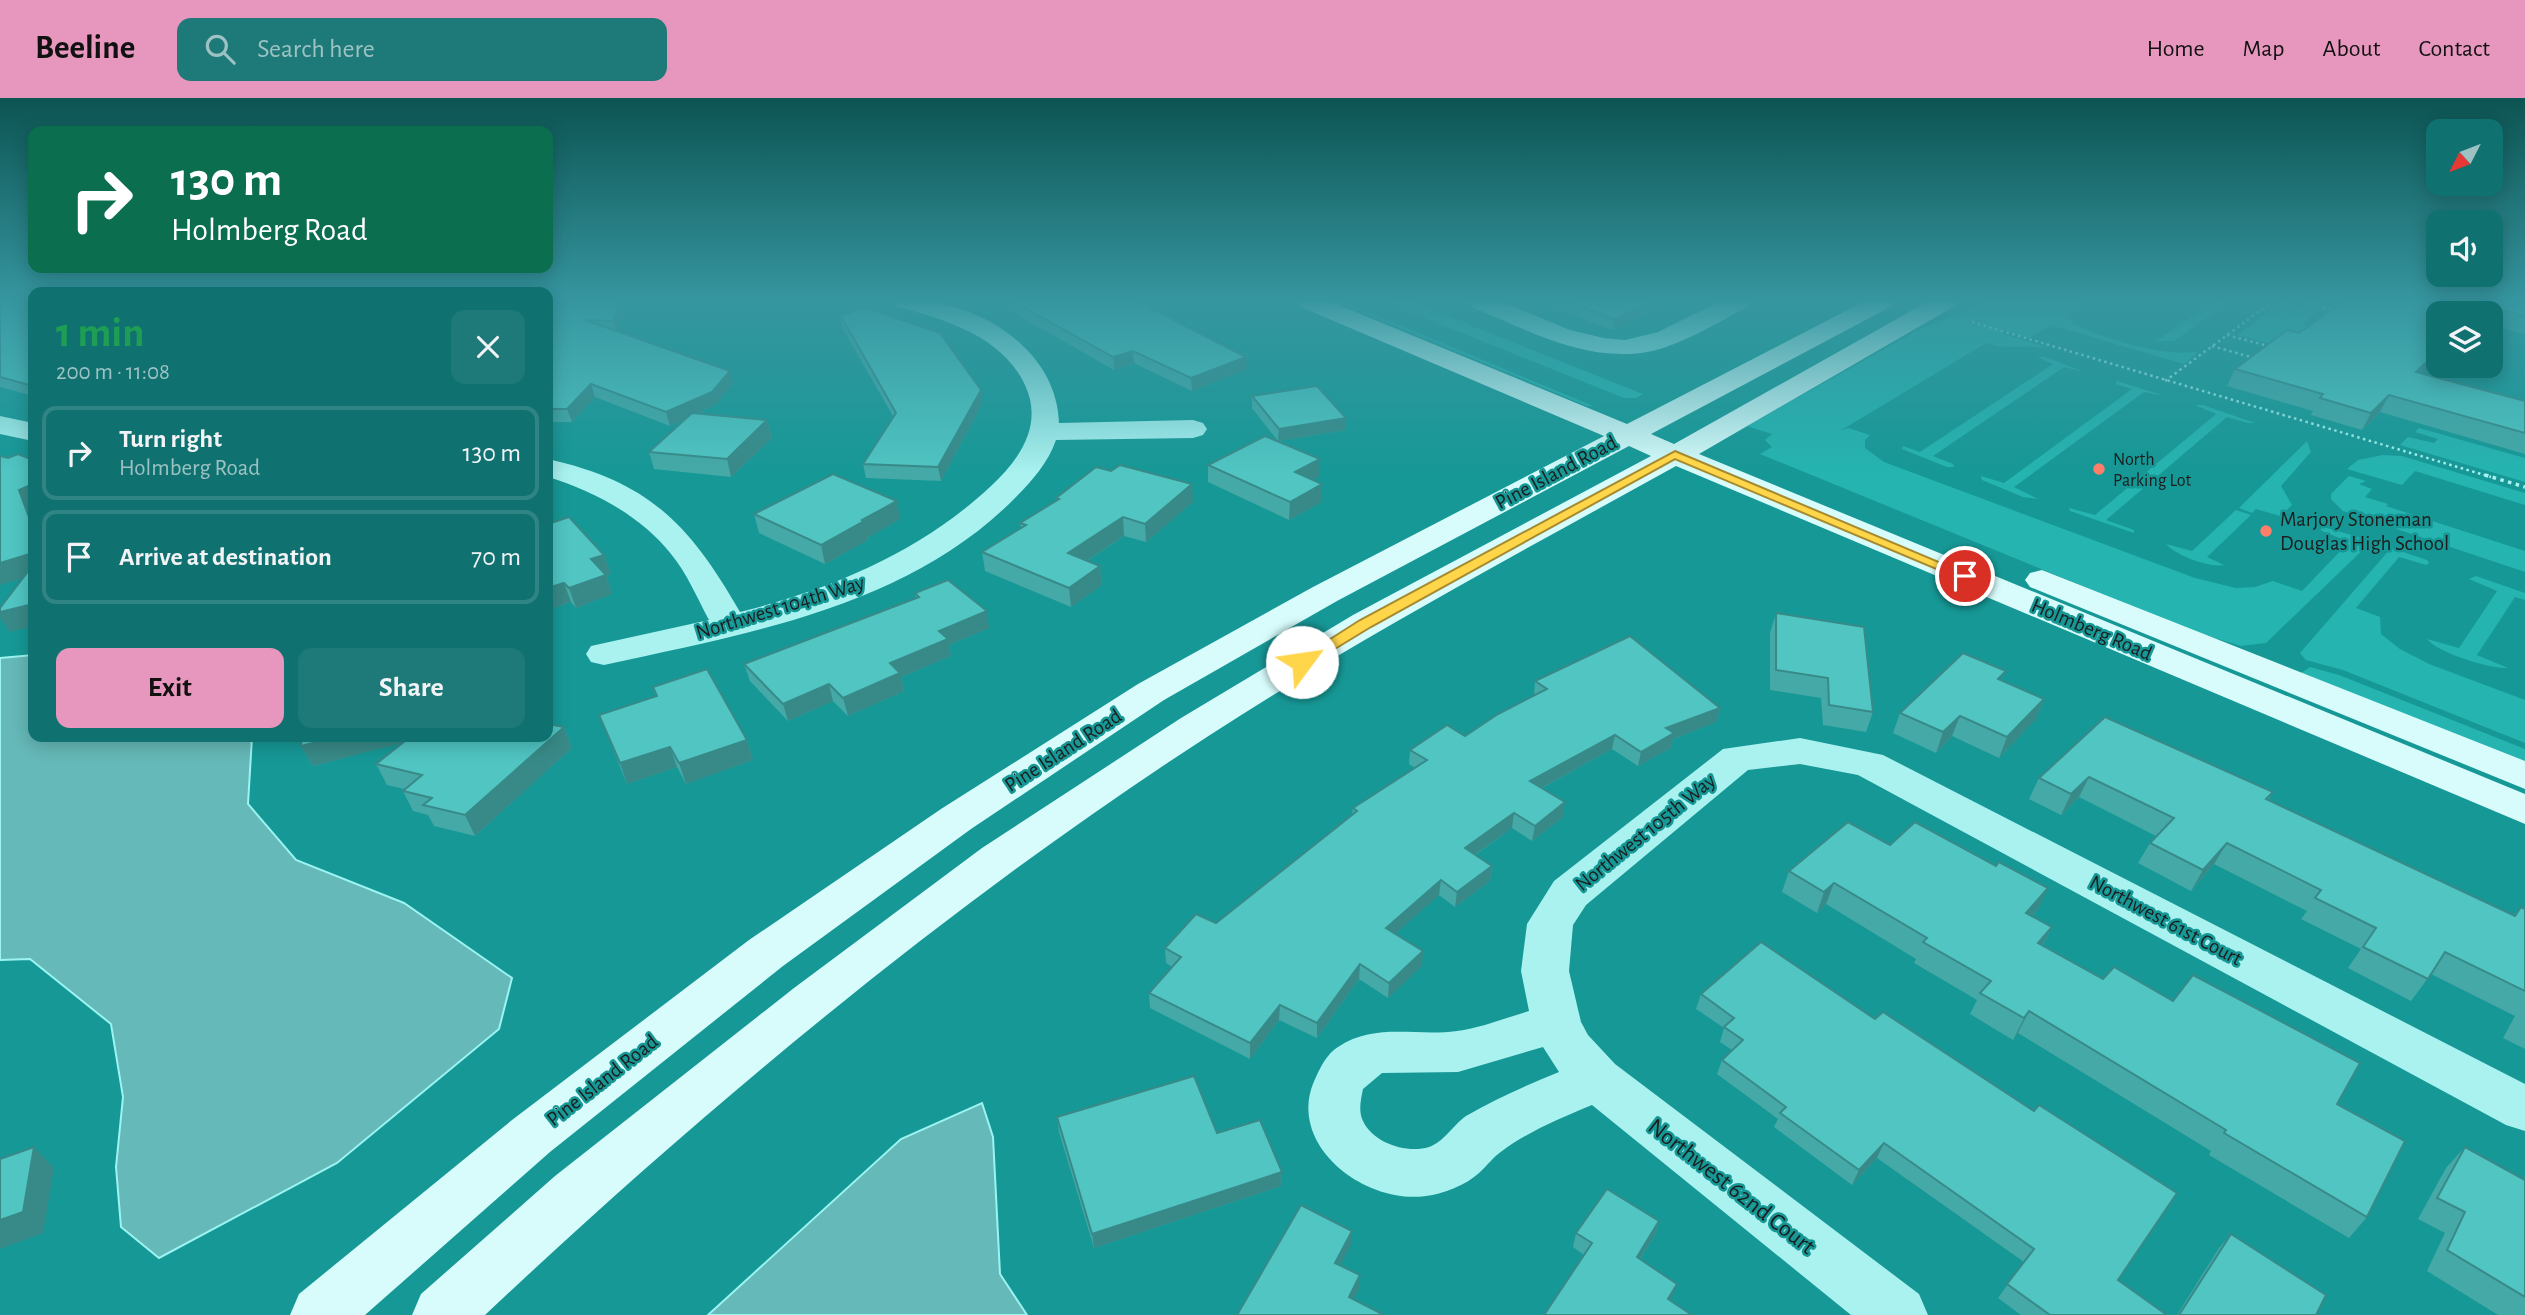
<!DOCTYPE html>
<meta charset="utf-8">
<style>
body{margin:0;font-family:"Alegreya Sans",sans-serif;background:#1e7a78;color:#f1f3f6;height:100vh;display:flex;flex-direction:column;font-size:26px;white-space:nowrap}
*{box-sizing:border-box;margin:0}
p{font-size:23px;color:#9cc2c3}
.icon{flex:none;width:38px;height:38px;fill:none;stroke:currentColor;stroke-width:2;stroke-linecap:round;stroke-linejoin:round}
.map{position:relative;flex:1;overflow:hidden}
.details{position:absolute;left:28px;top:189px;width:525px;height:455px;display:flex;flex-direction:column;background:#107270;border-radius:14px;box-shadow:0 4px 18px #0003}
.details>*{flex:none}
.banner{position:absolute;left:28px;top:28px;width:525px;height:147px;border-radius:14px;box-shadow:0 4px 18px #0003;background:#0b6e4f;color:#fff;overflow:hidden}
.needle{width:46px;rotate:228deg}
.controls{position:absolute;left:2426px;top:21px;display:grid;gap:14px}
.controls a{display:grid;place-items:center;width:77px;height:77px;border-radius:14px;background:#107270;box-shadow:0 4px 18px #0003;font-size:35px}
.pin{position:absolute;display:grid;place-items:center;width:60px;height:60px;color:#fff;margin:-30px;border:4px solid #fff;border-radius:50%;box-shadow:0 2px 7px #0007}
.me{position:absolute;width:77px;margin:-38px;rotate:59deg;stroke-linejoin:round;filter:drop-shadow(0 0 5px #0008)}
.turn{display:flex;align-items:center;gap:24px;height:147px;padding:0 28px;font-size:32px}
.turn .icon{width:91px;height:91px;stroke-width:2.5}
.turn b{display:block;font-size:49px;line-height:60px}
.round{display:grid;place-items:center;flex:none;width:74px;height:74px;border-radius:14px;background:#1e7a78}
.headline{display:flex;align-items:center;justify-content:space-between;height:119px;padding:0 28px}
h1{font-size:42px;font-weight:700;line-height:52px;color:#1e9e55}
.button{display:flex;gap:14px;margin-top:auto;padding:14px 28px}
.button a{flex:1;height:80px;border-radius:14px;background:#e797bd;color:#111;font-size:28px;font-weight:700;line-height:80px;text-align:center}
.button a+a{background:#1e7a78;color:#f1f3f6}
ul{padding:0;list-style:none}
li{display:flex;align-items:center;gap:21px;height:94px;margin:0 14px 10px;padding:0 14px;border:4px solid #308483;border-radius:14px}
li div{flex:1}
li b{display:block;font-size:26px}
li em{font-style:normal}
header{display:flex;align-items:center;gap:42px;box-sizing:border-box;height:98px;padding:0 35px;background:#e797bd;color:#111}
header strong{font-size:33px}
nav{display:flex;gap:38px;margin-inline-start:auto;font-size:24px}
.search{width:490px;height:63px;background:#1e7a78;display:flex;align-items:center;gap:18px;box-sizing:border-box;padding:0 24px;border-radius:14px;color:#9cc2c3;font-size:26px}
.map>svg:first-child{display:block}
</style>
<header>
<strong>Beeline</strong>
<div class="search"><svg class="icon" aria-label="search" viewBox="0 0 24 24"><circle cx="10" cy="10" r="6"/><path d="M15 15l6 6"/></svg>Search here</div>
<nav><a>Home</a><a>Map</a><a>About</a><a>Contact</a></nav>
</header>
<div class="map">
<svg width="2525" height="1217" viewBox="0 0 2525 1217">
<rect width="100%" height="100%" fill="#169896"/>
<g fill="#25b4b0">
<polygon points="1337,204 1344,204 1593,308 1587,308"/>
<polygon points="1385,204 1411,204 1643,296 1636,300 1624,300"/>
<path d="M1987,204H2086L2067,218L2073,226C2110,242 2158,258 2198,254L2184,266L2051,227L2029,240L2004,232L2000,235L2052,251C2026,245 2011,253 1986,245L1840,333L1848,330L1870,337L1865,342V350L1884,364L2195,480L2236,490L2255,489L2273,483L2302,493L2349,444L2320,432L2324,429L2372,443L2266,545L2241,548L2198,535L1760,356L1772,349L1765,342L1772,336L1747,328L1918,232Z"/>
<polygon points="2215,204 2229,204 2174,243 2156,243"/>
<polygon points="2281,204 2317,214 2303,226 2318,230 2305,255 2238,237"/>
<polygon points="2037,259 2045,259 2084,274 2064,269 1933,358 1953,366 1954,369 1947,369 1902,351 1903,348 1920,354 2053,266"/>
<polygon points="2117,283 2165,298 2144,294 2014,389 2038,401 2023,399 1982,382 1981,378 2004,385 2132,291 2116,286"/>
<polygon points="2195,307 2203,307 2255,325 2248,325 2227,319 2106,422 2134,432 2134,435 2070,413 2069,410 2095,417 2216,316"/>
<polygon points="2419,330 2525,360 2525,384 2400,347 2408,339 2434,345 2438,341 2415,334"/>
<polygon points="2307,343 2311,354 2281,388 2292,407 2280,418 2256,411 2252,415 2239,410"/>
<polygon points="2383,357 2402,358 2525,395 2525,407 2415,373 2402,387 2347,371 2358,362"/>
<polygon points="2349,378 2366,383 2359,386 2372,391 2365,399 2388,406 2386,408 2525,453 2525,474 2343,413 2331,401 2331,396"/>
<path d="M2236,412L2251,417L2207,459L2224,467C2209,470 2175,457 2166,446L2192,453Z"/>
<polygon points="2391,450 2427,462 2429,465 2426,467 2399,459 2356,510 2380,519 2381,536 2400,551 2429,566 2525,602 2525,645 2343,572 2306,562 2300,555"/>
<path d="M2476,478L2525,495V502L2515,499L2477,557L2508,570C2490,571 2438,555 2427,541L2459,550L2497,493L2469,481Z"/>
<polygon points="2310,569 2339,577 2525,651 2525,665 2301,575"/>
</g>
<g fill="#65b9b8" stroke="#9bf4f1" stroke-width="2">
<polygon points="33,557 33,639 252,639 248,706 296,762 404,805 512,880 499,931 337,1065 159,1160 121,1129 116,1069 123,999 111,926 30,861 0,862 0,560"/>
<polygon points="982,1005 993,1039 1000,1176 1027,1217 708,1217 901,1041"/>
</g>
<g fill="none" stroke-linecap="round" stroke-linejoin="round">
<g stroke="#a9f2f0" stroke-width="2.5" stroke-dasharray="2.5 3.5" stroke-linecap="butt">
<polyline points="2306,204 2338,213"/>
<polyline points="1972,224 2491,379"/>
<polyline points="2227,237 2272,249"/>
<polyline points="2212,248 2254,260"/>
<polyline points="2165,283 2272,204"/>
</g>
<polyline stroke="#a9f2f0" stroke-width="3.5" stroke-dasharray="3.5 4.5" stroke-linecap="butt" points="2485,377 2525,389"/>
<g fill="#a9f2f0" fill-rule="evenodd">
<path d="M894,204C908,204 924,202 938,205C998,217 1057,260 1059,325L1193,322L1203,325L1207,331L1203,337L1193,340L1056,342C1047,368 1028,387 1009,406C901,510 745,536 604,567L591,564L586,556L591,548L709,522C697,500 687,475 671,456C641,418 594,393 548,379V361C650,384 690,427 740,514C832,491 920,454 990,389C1019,362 1044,328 1025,287C1003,239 945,221 898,209Z"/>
<path d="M1468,204H1502L1570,232L1604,240L1625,242L1658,234L1719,204H1751L1747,209C1721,223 1694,239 1666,249C1599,272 1532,234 1472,209Z"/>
<polygon points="0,318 33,325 33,343 0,336"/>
<path d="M1800,640L1883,657L2525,986V1033L2506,1027L1858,677L1800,666L1748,672L1586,807L1573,827L1569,873L1581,924L1588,937L1615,966L1919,1196L1928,1217H1851L1592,1007C1561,1020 1529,1033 1502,1053C1493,1059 1487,1068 1479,1075C1466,1087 1443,1096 1426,1098C1364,1107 1283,1045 1316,979C1321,968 1327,956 1338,949C1376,924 1416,939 1457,933C1481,930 1505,920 1529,913L1521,873L1527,826L1554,783L1723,651ZM1543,949L1559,974C1527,987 1495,1001 1466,1018C1453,1027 1444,1044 1429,1049C1407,1056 1373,1045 1363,1023C1358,1013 1361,1001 1363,991L1382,975L1458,974Z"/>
</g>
<g fill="#d8fcfc" fill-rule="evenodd">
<path d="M1297,204H1331L1627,326L1863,204H1894L1890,209L1651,336L1674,346L1927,204H1957L1953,209L1699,356L2525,696V726L1676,368C1519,455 1361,539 1210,637C953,803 707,1008 485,1217H412L421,1196L555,1078L794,890L982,750L1181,620L1353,517L1651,358L1629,348L1337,503L1164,602L971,731L783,868L550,1054L365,1217H290L299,1196L512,1022L749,842L941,711L1138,586L1313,489L1604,338L1301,209Z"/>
<polygon points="2042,472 2525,663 2525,691 2030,489 2025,482 2030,475"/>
</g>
</g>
<g fill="#45a9a7">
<polygon points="0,204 33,204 33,298 0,289"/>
<polygon points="548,204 624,204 625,208 618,234 733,286 715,307 696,316 767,322 772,340 731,379 654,371 649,354 687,320 670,328 595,299 572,324 548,324"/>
<polygon points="995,204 1139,204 1247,271 1192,293 1134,265 1114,272"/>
<polygon points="1538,204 1674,204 1612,232"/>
<polygon points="2343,204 2525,204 2525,236 2490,227 2490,215 2438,215 2438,261 2422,275 2525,303 2525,356 2380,314 2362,332 2311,317 2313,313 2227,288 2235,271 2299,235"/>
<polygon points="841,218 982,306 941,383 866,380 863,366 894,320 843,231"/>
<polygon points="1252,298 1345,332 1278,343 1252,310"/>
<polygon points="1208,367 1319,379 1313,382 1322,386 1322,404 1289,422 1208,384"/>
<polygon points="1056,400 1193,404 1146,444 1124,438 1087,463 1100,468 1102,487 1071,509 985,473 982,454 1021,430 1020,425 1057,403"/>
<polygon points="754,416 900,421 867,440 868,442 825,466 759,435"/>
<polygon points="548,426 604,457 611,476 606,477 612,496 576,510 571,504 548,512"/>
<polygon points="915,495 989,530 949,547 951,558 901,579 904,593 848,618 833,603 788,623 750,583 744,566 916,500"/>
<polygon points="1776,515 1873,614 1866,634 1823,627 1821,600 1770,592 1770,535"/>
<polygon points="2002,582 2044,601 2036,621 1999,660 1952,638 1936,655 1893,635 1900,615"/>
<polygon points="1535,583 1720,610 1716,624 1673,641 1671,650 1638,668 1612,651 1542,690 1563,719 1532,743 1512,730 1475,757 1492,768 1490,783 1455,809 1439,797 1395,836 1422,868 1388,900 1359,881 1317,940 1279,922 1250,961 1150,910 1149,895 1172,869 1166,865 1165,850 1216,825 1352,717 1353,710 1415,670 1409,666 1410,652 1465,638 1534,598"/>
<polygon points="653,589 747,642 753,662 686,686 677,669 627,686 599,617 656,599"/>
<polygon points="2105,619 2273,694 2268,702 2513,818 2521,809 2525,811 2525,951 2503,940 2515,918 2431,876 2411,903 2348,870 2361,851 2301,821 2307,813 2214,766 2191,793 2138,765 2150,745 2156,738 2079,699 2061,717 2029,701 2039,680"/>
<polygon points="564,629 572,650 475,738 434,728 428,717 413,713 403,693 404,691 387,687 376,666 403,644 313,668 301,648"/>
<polygon points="1890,747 2038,811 2032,818 2052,829 2043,847 2103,881 2337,1006 2367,1119 2349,1140 2209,1057 2211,1053 2018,935 2013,942 1970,916 1977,902 1914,865 1916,861 1826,806 1817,815 1782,794 1789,773"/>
<polygon points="1701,896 2118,1182 2167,1217 2021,1217 1998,1200 2024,1164 1877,1060 1852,1087 1774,1029 1778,1021 1717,976 1722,962 1732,952 1720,944 1724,930 1696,911"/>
<polygon points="1057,1019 1217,1035 1282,1074 1281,1088 1094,1150 1059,1034"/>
<polygon points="2465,1049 2525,1082 2525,1217 2498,1217 2427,1173 2445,1135 2418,1121 2446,1070"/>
<polygon points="1659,1123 1655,1137 1640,1161 1677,1186 1670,1203 1584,1157 1573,1149 1576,1135"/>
<polygon points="2231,1136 2316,1217 2177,1217 2219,1150"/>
</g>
<g fill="#388a88">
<polygon points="619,204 624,204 625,208 617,236 613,223"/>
<polygon points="1652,204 1674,204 1612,232 1614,221"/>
<polygon points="1133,253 1134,265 1114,272 1113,259"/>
<polygon points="2438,253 2438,261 2407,290 2416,274"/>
<polygon points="1246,259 1247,271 1192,293 1191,280"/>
<polygon points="730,273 733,286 715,307 670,328 666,314"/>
<polygon points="591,286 595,299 572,324 567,311"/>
<polygon points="981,292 982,306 941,383 938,369"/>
<polygon points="2389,297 2380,314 2362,332 2371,315"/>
<polygon points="1346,320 1345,332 1278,343 1279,331"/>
<polygon points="767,322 772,340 731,379 727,361"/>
<polygon points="1320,361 1319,379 1295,392 1295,374"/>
<polygon points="33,386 33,409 30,410 33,418 33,430 19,392"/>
<polygon points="1192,386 1193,404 1146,444 1145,426"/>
<polygon points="1322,386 1322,404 1289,422 1290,404"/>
<polygon points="897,403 900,421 867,440 868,442 825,466 821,447"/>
<polygon points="1123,419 1124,438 1070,474 1068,455"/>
<polygon points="33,455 33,477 0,487 0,465"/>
<polygon points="604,457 611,476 606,477 612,496 576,510 569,490 591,461"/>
<polygon points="1100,468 1102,487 1071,509 1069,490"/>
<polygon points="564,485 571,504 548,512 548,490"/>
<polygon points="33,506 33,528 10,534 0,520 0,514"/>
<polygon points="987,513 989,530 949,547 951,558 901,579 904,593 848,618 843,600 890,565 939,533"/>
<polygon points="829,586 833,603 788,623 783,606"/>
<polygon points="2044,601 2036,621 1999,660 2007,639"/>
<polygon points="1720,610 1716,624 1673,641 1671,650 1638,668 1641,654 1666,630"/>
<polygon points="1960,618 1952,638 1936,655 1943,634"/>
<polygon points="564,629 572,650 475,738 465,717"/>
<polygon points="1615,637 1612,651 1527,698 1530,683"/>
<polygon points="336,639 425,639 313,668 301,648"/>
<polygon points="747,642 753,662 686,686 679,665"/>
<polygon points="670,649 677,669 627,686 620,665"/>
<polygon points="2089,679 2079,699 2061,717 2071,696"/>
<polygon points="1565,704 1563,719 1532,743 1535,728"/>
<polygon points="1514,715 1512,730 1463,765 1465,750"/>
<polygon points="2227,745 2214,766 2191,793 2203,772"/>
<polygon points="1492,768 1490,783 1455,809 1457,794"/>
<polygon points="1441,782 1439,797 1385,845 1386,830"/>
<polygon points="1834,785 1826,806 1817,815 1824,794"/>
<polygon points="2048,790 2038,811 2016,836 2026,815"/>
<polygon points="2052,829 2041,850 2038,845"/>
<polygon points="1423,853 1422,868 1388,900 1389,885"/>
<polygon points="1360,866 1359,881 1317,940 1317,925"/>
<polygon points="1280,907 1279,922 1250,961 1250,945"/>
<polygon points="2029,913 2018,935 2013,942 2024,920"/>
<polygon points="1884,1045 1877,1060 1852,1087 1859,1072"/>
<polygon points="34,1049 54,1070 43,1135 0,1151 0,1122"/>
<polygon points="1282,1074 1281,1088 1094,1150 1092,1136"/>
<polygon points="1659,1123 1655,1137 1632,1173 1637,1159"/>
<polygon points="1352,1133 1351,1147 1334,1179 1335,1165"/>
<polygon points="1360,1177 1359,1191 1348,1213 1349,1199"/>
<polygon points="1677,1186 1672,1200 1663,1215 1668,1201"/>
</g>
<g fill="#50c5c2" stroke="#388a88" stroke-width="2">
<polygon points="0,204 33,204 33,288 0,279"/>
<polygon points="548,204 619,204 613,223 585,222 730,273 712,294 666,314 591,286 567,311 548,311"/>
<polygon points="1014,204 1139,204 1246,259 1191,280 1133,253 1113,259"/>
<polygon points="1568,204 1652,204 1614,221"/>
<polygon points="2343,204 2525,204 2525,218 2486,208 2478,215 2438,215 2438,253 2416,274 2525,303 2525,335 2389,297 2371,315 2320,300 2323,296 2235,271 2287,232 2299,235"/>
<polygon points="864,209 940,235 981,292 938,369 863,366 896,315 841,218"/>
<polygon points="1317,288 1346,320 1279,331 1252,298"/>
<polygon points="692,315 767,322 727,361 649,354"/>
<polygon points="1265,338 1320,361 1295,374 1322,386 1290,404 1208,367"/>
<polygon points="18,356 33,362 33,386 19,392 33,430 33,455 0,465 0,358 8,360"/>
<polygon points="1120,367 1192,386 1145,426 1123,419 1068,455 1100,468 1069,490 982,454 1026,427 1020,425 1059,401 1056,400 1096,369 1111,373"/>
<polygon points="833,376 897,403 862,422 864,423 821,447 754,416"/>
<polygon points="569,419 604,457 591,461 606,477 569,490 564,485 548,490 548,426"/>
<polygon points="33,467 33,506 0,514 0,510"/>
<polygon points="948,482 987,513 939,533 948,541 890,565 900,575 843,600 829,586 783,606 744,566 919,499 915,495"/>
<polygon points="1776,515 1864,529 1873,614 1829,607 1828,580 1776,572"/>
<polygon points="1630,538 1720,610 1666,630 1674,635 1641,654 1615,637 1530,683 1565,704 1535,728 1514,715 1465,750 1492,768 1457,794 1441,782 1386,830 1423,853 1389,885 1360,866 1317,925 1280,907 1250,945 1149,895 1181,859 1165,850 1196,816 1216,825 1357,713 1353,710 1427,662 1410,652 1447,627 1465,638 1498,616 1547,591 1535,583"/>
<polygon points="1963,555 2006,573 1998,581 2044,601 2007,639 1960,618 1943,634 1900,615"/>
<polygon points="707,571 747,642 679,665 670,649 620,665 599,617 657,598 653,589"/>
<polygon points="2105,619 2273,694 2266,701 2515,818 2521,809 2525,811 2525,893 2445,854 2428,881 2363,849 2376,830 2315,800 2321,792 2227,745 2203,772 2150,745 2174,720 2089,679 2071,696 2039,680"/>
<polygon points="548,626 564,629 465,717 423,707 432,700 403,693 422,677 376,666 410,639 548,639"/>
<polygon points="302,639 336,639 301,648"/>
<polygon points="1848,724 1890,747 1915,724 1996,768 1999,764 2048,790 2026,815 2052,829 2038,845 2103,881 2114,869 2173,903 2193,877 2360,965 2337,1006 2405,1043 2367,1119 2224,1035 2226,1032 2029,913 2024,920 1980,895 1991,883 1923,844 1927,840 1834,785 1824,794 1789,773"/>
<polygon points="1761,844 1875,921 1883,914 2034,1013 2039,1007 2177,1095 2118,1182 2167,1217 2050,1217 2007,1186 2034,1151 1884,1045 1859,1072 1780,1015 1786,1009 1722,962 1743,942 1724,929 1734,920 1701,896"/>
<polygon points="1194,978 1217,1035 1260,1022 1282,1074 1092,1136 1057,1019"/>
<polygon points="34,1049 23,1114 0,1122 0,1061"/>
<polygon points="2465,1049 2525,1082 2525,1199 2447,1152 2465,1114 2437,1100"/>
<polygon points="1607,1091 1659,1123 1637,1159 1677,1186 1668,1201 1692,1217 1544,1217 1592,1145 1576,1135"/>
<polygon points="1301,1107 1352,1133 1335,1165 1360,1177 1349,1199 1384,1217 1237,1217"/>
<polygon points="2231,1136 2326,1197 2316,1217 2179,1217"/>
</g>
<linearGradient id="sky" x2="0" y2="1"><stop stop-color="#0c5452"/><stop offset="0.54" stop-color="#3696a0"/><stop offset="1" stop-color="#3696a0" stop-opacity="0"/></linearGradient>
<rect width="2525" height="375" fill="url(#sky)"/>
<polygon fill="#ffd54a" stroke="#a68a30" stroke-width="2" points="1675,353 1972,478 1969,481 1960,481 1675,361 1371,529 1307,568 1296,568 1294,564 1360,522"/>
<g fill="#ff7e6a" stroke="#169896" stroke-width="2.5">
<circle cx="2099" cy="371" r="7"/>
<circle cx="2266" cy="433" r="7"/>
</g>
<g text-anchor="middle" stroke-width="5" stroke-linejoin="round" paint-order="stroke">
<g font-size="18" fill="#1d1d1d" stroke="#169896" text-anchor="start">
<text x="2113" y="367">North<tspan x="2113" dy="21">Parking Lot</tspan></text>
</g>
<g font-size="21" fill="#1d1d1d" stroke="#169896">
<text transform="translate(1556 374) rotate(-28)" y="7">Pine Island Road</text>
<text transform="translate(780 509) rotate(-17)" y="7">Northwest 104th Way</text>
<text transform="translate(2092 531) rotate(23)" y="7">Holmberg Road</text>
<text transform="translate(1063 652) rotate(-33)" y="7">Pine Island Road</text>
<text transform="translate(1645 734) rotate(-39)" y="7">Northwest 105th Way</text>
<text transform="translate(2166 822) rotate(28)" y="7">Northwest 61st Court</text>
<text transform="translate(602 982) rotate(-38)" y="7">Pine Island Road</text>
</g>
<g font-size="21" fill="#1d1d1d" stroke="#169896" text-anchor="start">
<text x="2280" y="428">Marjory Stoneman<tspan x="2280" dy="24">Douglas High School</tspan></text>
</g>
<g font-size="24" fill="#1d1d1d" stroke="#169896">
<text transform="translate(1732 1088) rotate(38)" y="8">Northwest 62nd Court</text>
</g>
</g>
</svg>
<div class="controls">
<a><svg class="needle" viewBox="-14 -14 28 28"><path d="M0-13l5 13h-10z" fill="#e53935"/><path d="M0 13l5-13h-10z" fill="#9cc2c3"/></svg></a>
<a><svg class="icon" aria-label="sound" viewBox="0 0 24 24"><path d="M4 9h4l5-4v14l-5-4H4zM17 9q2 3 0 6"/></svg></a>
<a><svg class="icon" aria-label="layers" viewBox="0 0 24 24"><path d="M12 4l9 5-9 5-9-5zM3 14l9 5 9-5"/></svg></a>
</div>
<div class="pin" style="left:1965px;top:478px;background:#d93025"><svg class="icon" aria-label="arrive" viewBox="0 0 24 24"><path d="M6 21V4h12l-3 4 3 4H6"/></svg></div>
<svg class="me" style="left:1302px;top:564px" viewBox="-20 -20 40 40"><circle r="19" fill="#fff"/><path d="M0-13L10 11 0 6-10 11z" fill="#ffd54a"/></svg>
<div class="banner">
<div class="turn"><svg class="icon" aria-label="right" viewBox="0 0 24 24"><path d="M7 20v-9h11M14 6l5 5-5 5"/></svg><div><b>130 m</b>Holmberg Road</div></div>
</div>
<section class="details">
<div class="headline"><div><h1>1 min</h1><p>200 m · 11:08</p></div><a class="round"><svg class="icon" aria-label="close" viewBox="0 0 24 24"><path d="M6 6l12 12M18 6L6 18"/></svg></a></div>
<ul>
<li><svg class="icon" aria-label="right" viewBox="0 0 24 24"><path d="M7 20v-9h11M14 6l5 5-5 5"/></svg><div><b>Turn right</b><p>Holmberg Road</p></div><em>130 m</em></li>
<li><svg class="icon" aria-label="arrive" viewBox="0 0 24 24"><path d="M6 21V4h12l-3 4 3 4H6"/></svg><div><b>Arrive at destination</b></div><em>70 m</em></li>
</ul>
<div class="button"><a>Exit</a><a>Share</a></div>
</section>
</div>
